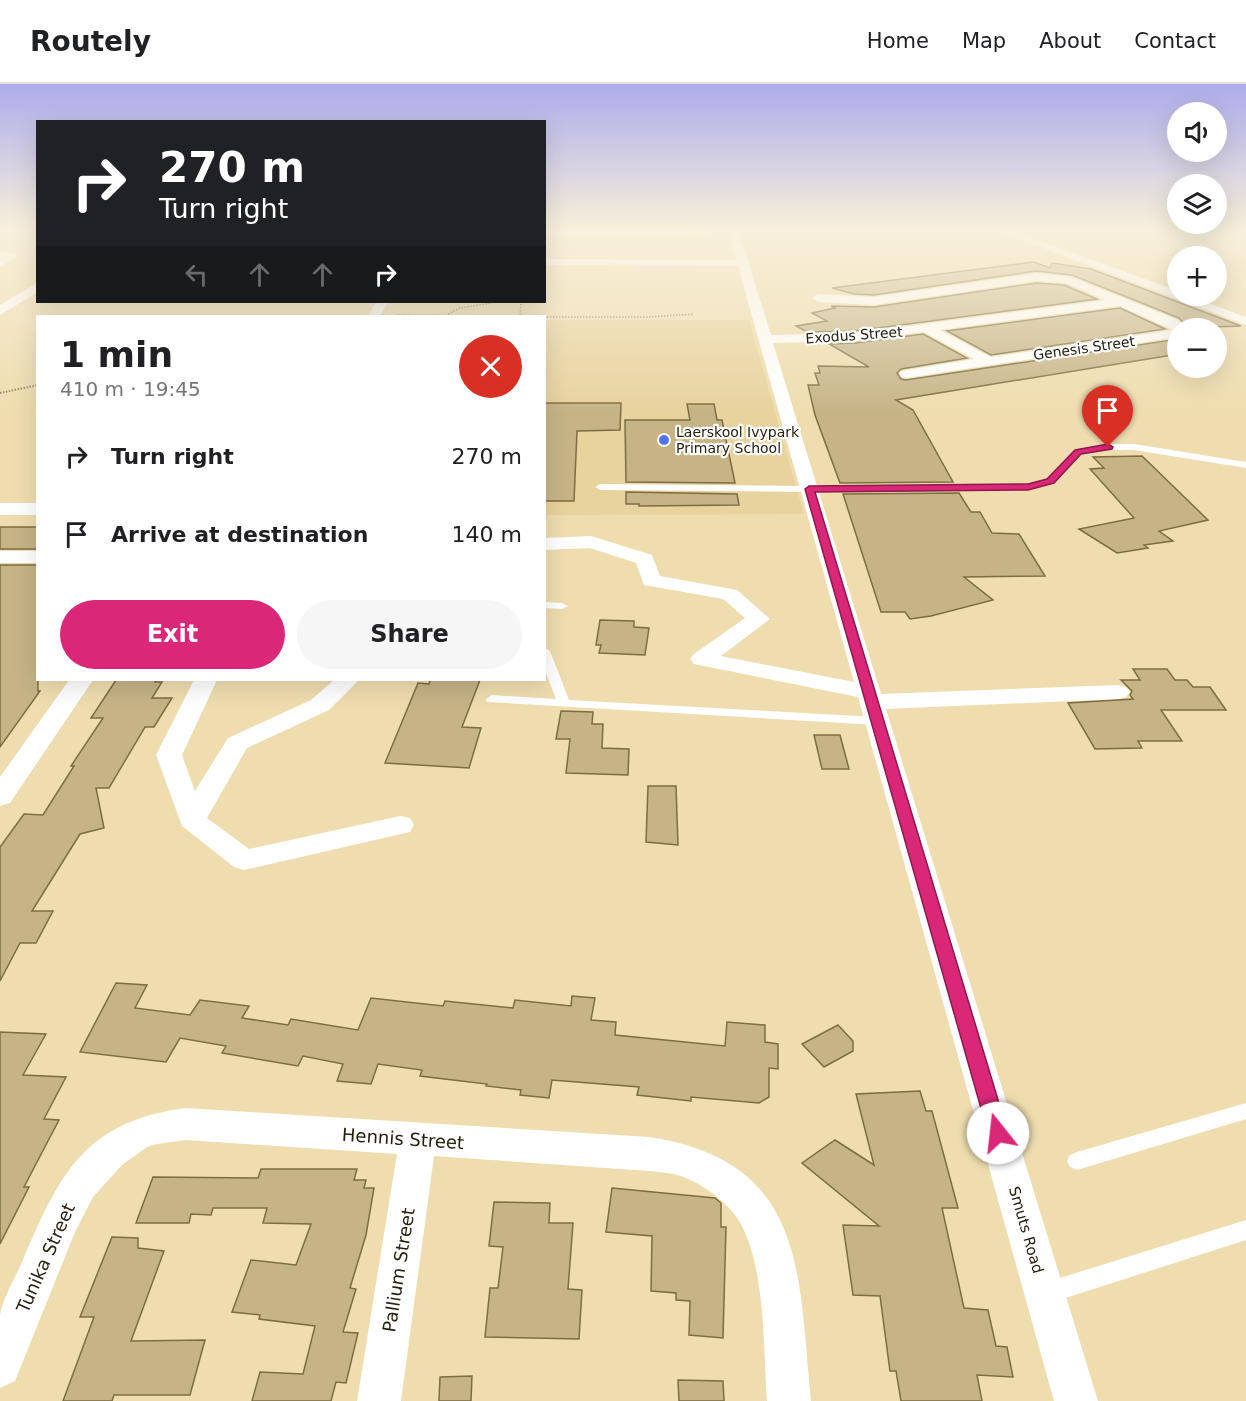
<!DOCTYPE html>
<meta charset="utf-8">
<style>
body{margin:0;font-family:"DejaVu Sans",sans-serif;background:#f6f6f6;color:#202124;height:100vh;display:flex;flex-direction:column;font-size:22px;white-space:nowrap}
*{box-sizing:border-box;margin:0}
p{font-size:20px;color:#757577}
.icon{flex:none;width:33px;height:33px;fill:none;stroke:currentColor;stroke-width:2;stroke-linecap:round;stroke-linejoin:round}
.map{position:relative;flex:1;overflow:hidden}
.drawer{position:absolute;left:36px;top:231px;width:510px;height:366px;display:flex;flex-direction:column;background:#fff;border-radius:0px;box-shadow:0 6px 24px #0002}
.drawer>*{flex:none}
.banner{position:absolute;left:36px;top:36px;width:510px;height:183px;border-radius:0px;box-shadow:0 6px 24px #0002;background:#202124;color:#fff;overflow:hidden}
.buttons{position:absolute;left:1167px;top:18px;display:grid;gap:12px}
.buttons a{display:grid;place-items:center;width:60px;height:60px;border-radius:50%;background:#fff;box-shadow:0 6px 24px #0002;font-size:30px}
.pin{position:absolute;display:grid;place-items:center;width:51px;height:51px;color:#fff;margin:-62px -26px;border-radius:50% 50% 50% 0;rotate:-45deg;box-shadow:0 0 6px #0007}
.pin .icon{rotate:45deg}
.me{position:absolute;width:66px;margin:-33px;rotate:344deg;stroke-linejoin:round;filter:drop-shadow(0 0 4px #0008)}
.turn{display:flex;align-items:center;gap:21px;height:126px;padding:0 24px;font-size:27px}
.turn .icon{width:78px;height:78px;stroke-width:2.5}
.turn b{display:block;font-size:42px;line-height:51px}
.lanes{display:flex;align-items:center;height:57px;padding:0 24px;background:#0003;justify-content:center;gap:30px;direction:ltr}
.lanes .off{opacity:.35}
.round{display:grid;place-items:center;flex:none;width:63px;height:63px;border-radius:32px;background:#f6f6f6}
.headline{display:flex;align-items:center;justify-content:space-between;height:102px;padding:0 24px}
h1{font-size:36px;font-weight:700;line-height:45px}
.action{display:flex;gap:12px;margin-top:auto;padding:12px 24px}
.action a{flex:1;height:69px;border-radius:36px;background:#db2777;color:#fff;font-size:24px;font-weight:700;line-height:69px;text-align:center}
.action a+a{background:#f6f6f6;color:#202124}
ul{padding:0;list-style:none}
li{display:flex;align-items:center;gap:18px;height:78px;padding:0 24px}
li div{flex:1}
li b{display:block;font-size:22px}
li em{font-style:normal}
header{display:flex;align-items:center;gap:36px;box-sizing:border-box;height:84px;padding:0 30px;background:#fff;border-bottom:2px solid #e0e0e0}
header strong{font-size:28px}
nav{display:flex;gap:33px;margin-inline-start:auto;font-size:21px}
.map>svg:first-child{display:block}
</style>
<header>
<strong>Routely</strong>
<nav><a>Home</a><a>Map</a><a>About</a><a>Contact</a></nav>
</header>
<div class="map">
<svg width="1246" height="1317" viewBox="0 0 1246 1317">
<rect width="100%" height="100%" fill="#efddaf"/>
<polygon fill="#e8d29d" points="544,236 749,236 804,430 545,431"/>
<g fill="#c6b487" stroke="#7d6d42" stroke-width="1.5">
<polygon points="1034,178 1050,184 1052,179 1091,185 1241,242 1188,244 1179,234 1072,191 1036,187 874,211 854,210 832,204"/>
<polygon points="1036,199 1064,201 1097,215 855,247 807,248 796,242 827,237 812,229 835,224 831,222 874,223"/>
<polygon points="1120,224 1165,245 991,271 947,247"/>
<polygon points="923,250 967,274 901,285 897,289 901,295 906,296 1178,255 1178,270 896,316 913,326 953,398 840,399 815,331 808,301 819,301 815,289 820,289 818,282 869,283 829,260 855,259"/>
<polygon points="544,319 621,319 620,346 577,347 574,417 544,417"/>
<polygon points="687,320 714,320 717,336 722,336 735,399 626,398 625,336 690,336"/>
<polygon points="1142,372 1208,436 1159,447 1173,457 1144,461 1148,464 1117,469 1079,445 1134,434 1090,385 1104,384 1093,373"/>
<polygon points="626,408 737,410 739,421 639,422 639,420 626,420"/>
<polygon points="959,409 971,428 980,428 992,449 1019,450 1045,492 964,493 993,516 931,532 910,535 905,528 881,528 843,410"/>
<rect x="0" y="443" width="38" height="22"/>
<polygon points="0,481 38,481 38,607 40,607 0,663"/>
<polygon points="600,536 634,537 634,543 649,544 645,571 599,569 601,561 596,561"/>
<polygon points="1133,585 1167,585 1175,596 1187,596 1193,603 1210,603 1226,626 1161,626 1182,657 1138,657 1142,664 1095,665 1068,619 1133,615 1130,611 1132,607 1121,596 1140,596"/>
<polygon points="116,596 156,596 155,598 162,598 152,614 172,614 154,643 145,643 109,704 96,704 104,744 80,750 32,827 53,827 36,859 20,859 0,897 0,763 24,730 43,731 74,682 71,682 103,634 91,634"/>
<polygon points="430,596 480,596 462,643 481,644 469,684 385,679 418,599 429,600"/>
<polygon points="561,627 593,628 592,640 603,640 602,664 629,665 628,691 566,689 570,655 556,655"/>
<polygon points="814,651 840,651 849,685 822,685"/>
<polygon points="648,702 676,702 678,761 646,758"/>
<polygon points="116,899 147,901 135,924 190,931 200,916 249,922 242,934 288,941 291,935 358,946 371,914 443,922 445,917 513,924 515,916 571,922 572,912 595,914 591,936 616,938 615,951 725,962 727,938 765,941 765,958 778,960 778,985 769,984 769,1013 759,1019 691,1013 691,1017 637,1011 639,1003 552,996 549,1014 520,1011 521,1006 486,1002 487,1000 420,992 422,986 378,980 371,1000 337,997 343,980 303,972 298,982 222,969 226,962 180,954 166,978 80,968"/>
<polygon points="838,941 853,957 853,967 824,983 802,960"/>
<polygon points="0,948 46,950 23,991 66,993 44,1035 59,1036 24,1103 29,1103 0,1160"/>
<polygon points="920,1007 926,1027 932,1027 958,1124 942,1124 964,1224 988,1226 996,1262 1007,1263 1013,1293 977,1291 982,1317 901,1317 896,1287 890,1287 880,1212 853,1211 843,1141 879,1142 802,1079 835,1056 874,1081 856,1010"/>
<polygon points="261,1085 357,1085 354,1096 366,1096 364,1104 374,1104 366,1151 350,1204 356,1205 343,1248 358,1249 346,1299 336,1298 331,1317 252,1317 260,1288 303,1290 315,1242 259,1235 260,1231 232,1228 251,1176 296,1181 311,1140 263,1139 267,1124 213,1124 211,1131 191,1130 189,1139 136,1139 153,1093 258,1094"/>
<polygon points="612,1104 715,1114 721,1119 721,1143 726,1143 723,1254 689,1251 690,1217 676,1216 676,1209 651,1207 652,1152 606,1148"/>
<polygon points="494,1118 550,1119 549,1139 573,1139 568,1205 582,1206 579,1255 485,1253 490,1204 498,1204 503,1163 489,1162"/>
<polygon points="112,1153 138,1154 138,1164 164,1167 131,1257 205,1256 190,1311 114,1311 112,1317 63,1317 94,1233 80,1233"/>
<polygon points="472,1292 471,1317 439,1317 440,1293"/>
<polygon points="678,1296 723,1297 724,1317 679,1317"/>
</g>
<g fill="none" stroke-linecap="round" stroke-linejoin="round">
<g stroke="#918463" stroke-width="1.5" stroke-dasharray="1.5 1.5" stroke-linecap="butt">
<polyline points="521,220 520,231 529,232"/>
<polyline points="448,230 460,224 492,219"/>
<polyline points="396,231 518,232"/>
<polyline points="168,232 228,232"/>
<polyline points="544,233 647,233 694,230"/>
</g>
<polyline stroke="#918463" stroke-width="2" stroke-dasharray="1.5 1.5" stroke-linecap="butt" points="0,309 38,301"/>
<g fill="#fff" fill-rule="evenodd">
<polygon points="1108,360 1134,360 1246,378 1246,384 1134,366 1108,366 1081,370 1053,399 1028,406 809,408 600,406 595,403 600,400 809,402 1028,400 1047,395 1075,366"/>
<polygon points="544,518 562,519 568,522 562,525 544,524"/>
<polygon points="544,563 550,567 569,616 877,633 884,637 877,641 487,618 486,615 492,611 556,615 544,584"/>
<polygon points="1246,1019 1246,1035 1077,1086 1070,1083 1067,1077 1070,1071 1077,1068"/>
<polygon points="1246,1136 1246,1156 1047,1220 1039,1217 1036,1209 1039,1201 1047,1198"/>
</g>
<g fill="#fff" fill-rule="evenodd">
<path d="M728,145H738L771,251L855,249L1106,216L1065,199L1036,197L874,221L818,218L812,214L818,210L874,213L1036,189L1071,193L1178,236L1186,244H1178V253L906,294L901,293L899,290L901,287L974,275L923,248L855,257L773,259L881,610L1118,601L1126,603L1130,608L1126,613L1118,615L886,625L1098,1317H1054L858,613L694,580L690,575L694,570L745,534L723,515L644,501L636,479L590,464L544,466V454L591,452L652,471L660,492L737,506L770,535L721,572L854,598L738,182L544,181V175L736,176ZM1120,222L1173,246L991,273L940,246Z"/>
<polygon points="993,145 1007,145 1178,207 1178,212 1188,212 1246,233 1246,241"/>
<polygon points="544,147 706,147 711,150 706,153 544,153"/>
<polygon points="0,167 15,170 17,172 0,183"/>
<polygon points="38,198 38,208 0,231 0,221"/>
<polygon points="376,218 388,218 380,232 370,232 369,230"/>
<rect x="0" y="419" width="38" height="12"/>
<rect x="0" y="467" width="38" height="12"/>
<polygon points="69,596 93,596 10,719 0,722 0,693"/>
<polygon points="194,596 217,596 182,671 195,707 228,654 311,616 334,596 359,596 329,626 247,664 207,734 249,765 400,732 410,734 414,741 410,748 244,786 234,783 182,742 156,671"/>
<path d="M186,1024L649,1053C807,1077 798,1188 811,1317H767C763,1264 766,1193 743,1144C733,1122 704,1100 681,1092C671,1089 659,1088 649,1087L434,1072L401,1317H357L397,1070L186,1056L157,1060L147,1063L122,1081L93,1113L75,1148L15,1297L0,1304C0,1282 0,1252 0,1231C3,1213 18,1189 25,1171C61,1087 87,1037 186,1024Z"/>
</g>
</g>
<linearGradient id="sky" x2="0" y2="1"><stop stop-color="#adaceb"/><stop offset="0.44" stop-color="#f8f0db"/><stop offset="1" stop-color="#f8f0db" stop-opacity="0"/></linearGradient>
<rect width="1246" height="329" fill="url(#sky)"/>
<polygon fill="#db2777" stroke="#8e194d" stroke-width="1.5" points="1108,360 1113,363 1112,365 1081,370 1054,399 1028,406 815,408 1008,1049 1005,1055 998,1058 991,1055 988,1049 805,405 809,402 1028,400 1047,395 1075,366"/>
<circle fill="#5374e8" stroke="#fff" stroke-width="2" cx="664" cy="356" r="6"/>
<g text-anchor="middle" stroke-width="4.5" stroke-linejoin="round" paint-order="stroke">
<g font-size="14" fill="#28210f" stroke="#fff">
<text transform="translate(854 251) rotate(-4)" y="5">Exodus Street</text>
<text transform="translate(1084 264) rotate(-8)" y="5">Genesis Street</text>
</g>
<g font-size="14" fill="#28210f" stroke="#fff" text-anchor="start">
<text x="676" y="353">Laerskool Ivypark<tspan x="676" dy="16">Primary School</tspan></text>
</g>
<g font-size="15" fill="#28210f" stroke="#fff">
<text transform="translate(1026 1146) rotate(74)" y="5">Smuts Road</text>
</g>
<g font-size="18" fill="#28210f" stroke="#fff">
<text transform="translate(403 1055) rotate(4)" y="6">Hennis Street</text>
<text transform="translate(46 1174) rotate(-66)" y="6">Tunika Street</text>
<text transform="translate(399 1186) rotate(-81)" y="6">Pallium Street</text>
</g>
</g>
</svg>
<div class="buttons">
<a><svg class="icon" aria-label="sound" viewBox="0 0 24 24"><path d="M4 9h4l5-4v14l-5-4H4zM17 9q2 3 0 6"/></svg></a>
<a><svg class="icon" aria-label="layers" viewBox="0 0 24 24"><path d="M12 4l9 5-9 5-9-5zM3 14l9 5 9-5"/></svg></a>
<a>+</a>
<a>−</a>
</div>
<div class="pin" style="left:1108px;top:363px;background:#d93025"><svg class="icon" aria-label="arrive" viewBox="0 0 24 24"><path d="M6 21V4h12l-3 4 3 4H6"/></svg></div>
<svg class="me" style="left:998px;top:1049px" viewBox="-20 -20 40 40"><circle r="19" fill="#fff"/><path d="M0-13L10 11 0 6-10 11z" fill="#db2777"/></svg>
<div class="banner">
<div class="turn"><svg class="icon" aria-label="right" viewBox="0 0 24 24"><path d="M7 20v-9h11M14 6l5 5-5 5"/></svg><div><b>270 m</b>Turn right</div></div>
<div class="lanes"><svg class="icon off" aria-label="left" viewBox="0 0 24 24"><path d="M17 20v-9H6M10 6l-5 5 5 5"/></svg><svg class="icon off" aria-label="ahead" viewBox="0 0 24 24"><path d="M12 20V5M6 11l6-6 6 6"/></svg><svg class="icon off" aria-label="ahead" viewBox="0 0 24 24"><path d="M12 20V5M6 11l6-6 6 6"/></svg><svg class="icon" aria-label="right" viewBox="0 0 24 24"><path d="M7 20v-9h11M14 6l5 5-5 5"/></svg></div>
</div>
<section class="drawer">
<div class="headline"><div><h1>1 min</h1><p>410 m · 19:45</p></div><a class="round" style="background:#d93025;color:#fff"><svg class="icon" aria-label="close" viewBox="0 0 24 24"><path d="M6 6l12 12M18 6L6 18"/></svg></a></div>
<ul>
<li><svg class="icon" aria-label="right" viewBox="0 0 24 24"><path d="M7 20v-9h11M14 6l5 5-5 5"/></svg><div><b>Turn right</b></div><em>270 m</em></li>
<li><svg class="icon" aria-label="arrive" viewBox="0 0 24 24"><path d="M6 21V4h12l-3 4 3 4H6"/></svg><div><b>Arrive at destination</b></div><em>140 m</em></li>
</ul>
<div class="action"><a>Exit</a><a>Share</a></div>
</section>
</div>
